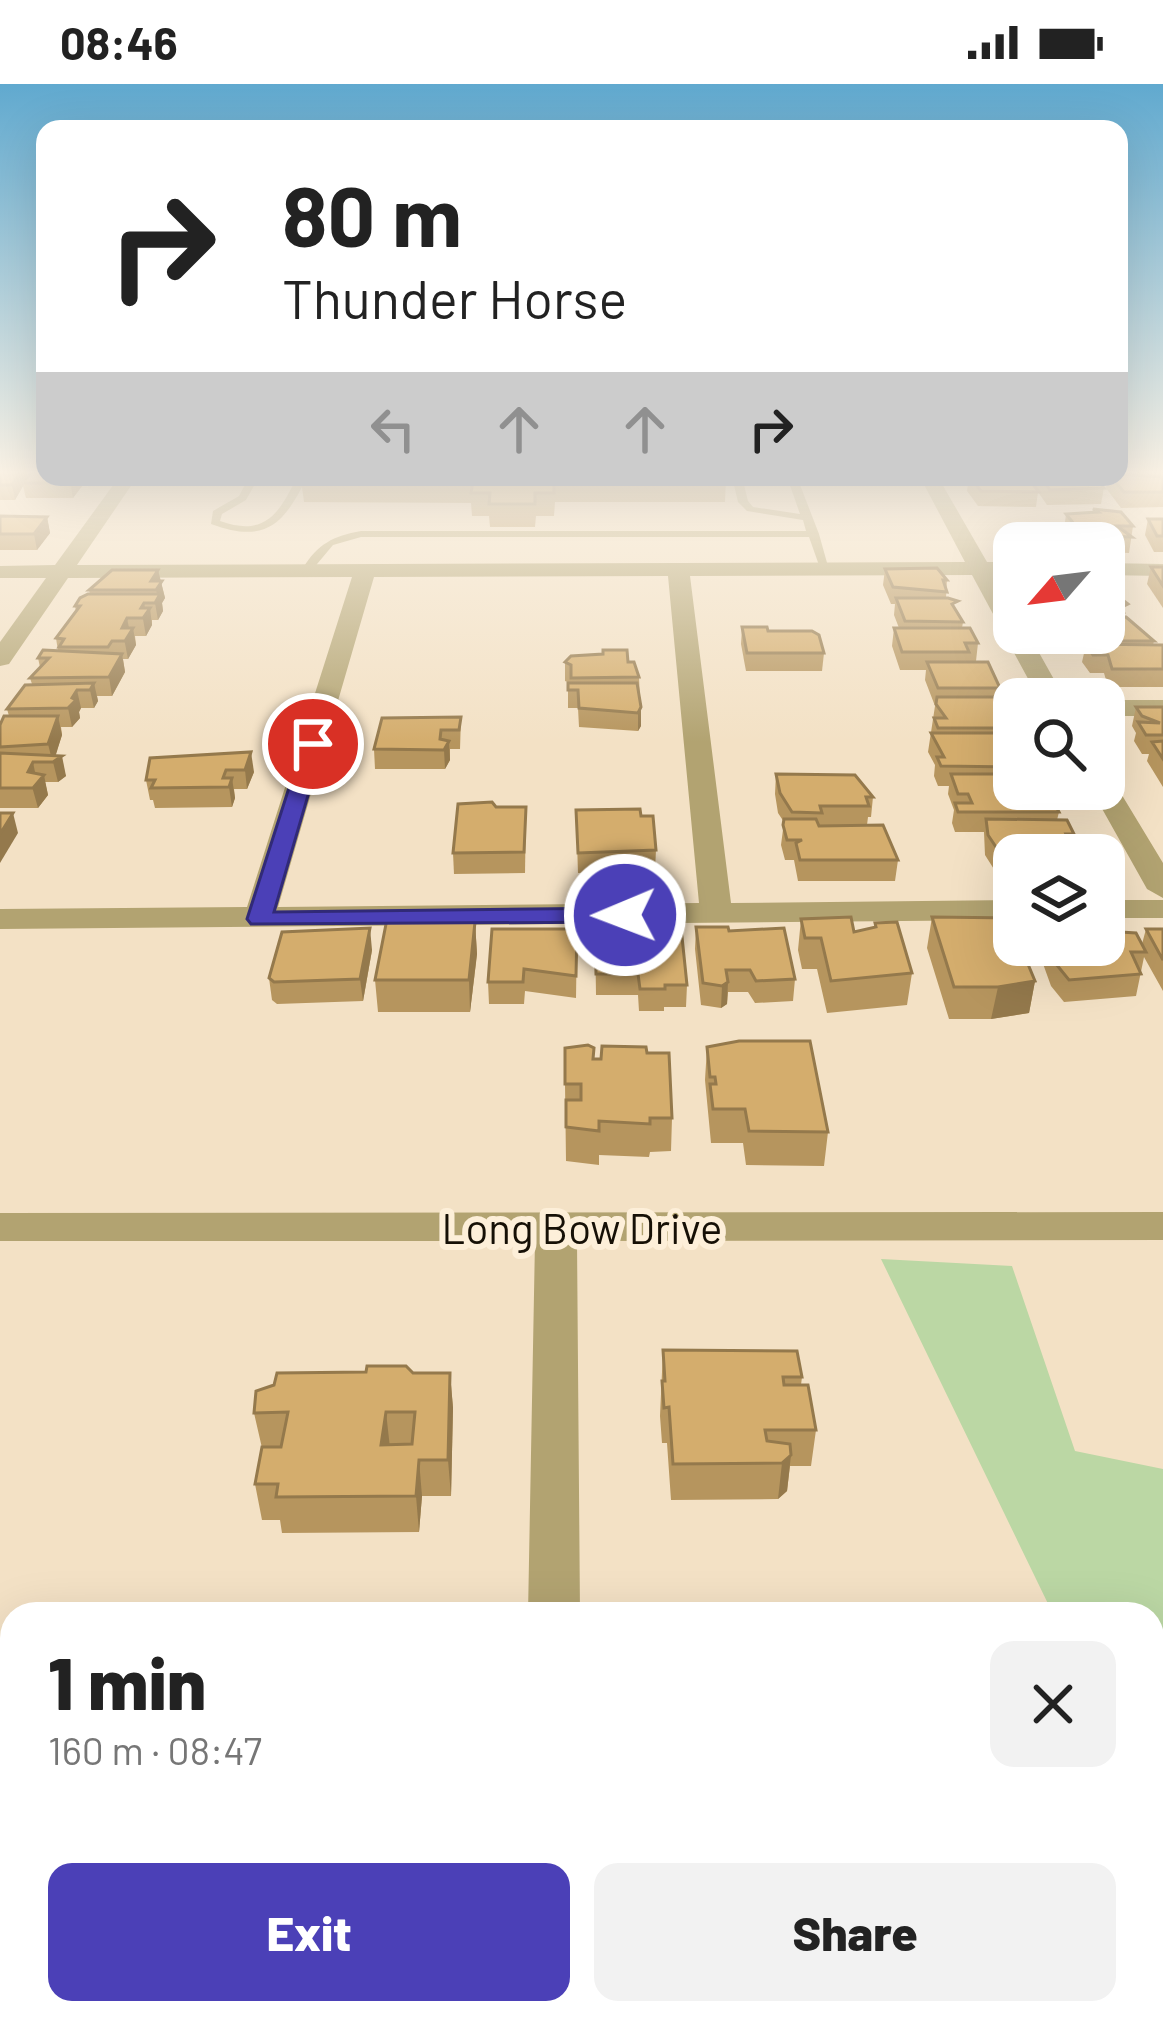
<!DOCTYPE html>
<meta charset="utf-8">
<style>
body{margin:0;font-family:Barlow,sans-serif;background:#f2f2f2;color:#222;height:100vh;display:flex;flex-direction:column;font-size:45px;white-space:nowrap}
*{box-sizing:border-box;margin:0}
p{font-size:39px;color:#767676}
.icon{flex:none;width:66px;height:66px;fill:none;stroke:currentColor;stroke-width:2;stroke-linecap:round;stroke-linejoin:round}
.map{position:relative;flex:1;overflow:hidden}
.drawer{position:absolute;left:0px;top:1518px;width:1164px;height:423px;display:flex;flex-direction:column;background:#fff;border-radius:36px 36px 0 0;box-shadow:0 12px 48px #0002}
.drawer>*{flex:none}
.top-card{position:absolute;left:36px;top:36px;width:1092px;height:366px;border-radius:24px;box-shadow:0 12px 48px #0002;background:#fff;color:#222;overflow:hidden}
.needle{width:78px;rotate:242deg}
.fabs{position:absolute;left:993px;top:438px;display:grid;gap:24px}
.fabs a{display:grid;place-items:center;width:132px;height:132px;border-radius:24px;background:#fff;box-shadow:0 12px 48px #0002;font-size:60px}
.pin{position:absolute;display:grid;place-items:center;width:102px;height:102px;color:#fff;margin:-51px;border:6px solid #fff;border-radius:50%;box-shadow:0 3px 12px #0007}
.me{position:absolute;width:132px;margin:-66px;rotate:269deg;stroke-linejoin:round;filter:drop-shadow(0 0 9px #0008)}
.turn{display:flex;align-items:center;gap:42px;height:252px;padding:0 48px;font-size:54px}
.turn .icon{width:156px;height:156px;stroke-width:2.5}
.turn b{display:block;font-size:84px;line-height:102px}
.lanes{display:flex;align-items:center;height:114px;padding:0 48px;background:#0003;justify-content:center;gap:60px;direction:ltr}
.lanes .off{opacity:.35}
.round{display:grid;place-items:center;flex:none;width:126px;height:126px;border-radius:24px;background:#f2f2f2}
.summary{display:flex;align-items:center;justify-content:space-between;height:204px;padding:0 48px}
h1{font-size:72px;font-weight:800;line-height:90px}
.action{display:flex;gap:24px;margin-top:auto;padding:24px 48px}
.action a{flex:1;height:138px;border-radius:24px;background:#4b40b7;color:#fff;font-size:48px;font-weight:800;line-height:138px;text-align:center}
.action a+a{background:#f2f2f2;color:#222}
.status{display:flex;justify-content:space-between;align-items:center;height:84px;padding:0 60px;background:#fff;direction:ltr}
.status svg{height:33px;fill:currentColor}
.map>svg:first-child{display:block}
</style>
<div class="status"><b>08:46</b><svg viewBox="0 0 49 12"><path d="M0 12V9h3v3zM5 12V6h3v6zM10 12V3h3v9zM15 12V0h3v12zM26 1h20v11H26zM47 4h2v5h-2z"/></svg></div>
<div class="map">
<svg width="1163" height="1940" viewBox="0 0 1163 1940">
<rect width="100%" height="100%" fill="#f3e1c5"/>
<g fill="#bbd7a4">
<polygon points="881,1175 1012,1182 1075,1367 1163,1385 1163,1940 1137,1940 1139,1929 1152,1929 1152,1530 1053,1530"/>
<polygon points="555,1929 771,1929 776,1940 554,1940"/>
</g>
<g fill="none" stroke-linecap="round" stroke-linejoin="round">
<g fill="#b2a371" fill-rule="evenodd">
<path d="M249,393H259L246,416L222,430L220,437C265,453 279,430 297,393H307C284,441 265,460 211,440L213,427L239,412Z"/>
<path d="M732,393H742L748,417L753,423L800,430L787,393H797L819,450L829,486L820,484L809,453H361L333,461L312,486L303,484C318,460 333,452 361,447H806L803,436L747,427L738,418Z"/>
</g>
<g fill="#b2a371" fill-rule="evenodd">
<polygon points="1119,386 1163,386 1163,398 1112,395 1119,393"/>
<path d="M119,393H137L77,481L965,478L920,393H938L987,478H1014V490L994,491L1014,526V549H1028L1065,615H1039L972,491L690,492L731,819L1014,816V836L0,845V825L247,823L352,493L68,494L9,580L0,582V558L46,494H0V482L55,481ZM668,492L699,819L278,823L374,493Z"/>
<polygon points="1104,479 1163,480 1163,492 1104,491"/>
<rect x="1104" y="616" width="59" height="16"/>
<polygon points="1104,696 1114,698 1163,779 1163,814 1147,805 1091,705 1104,705"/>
<rect x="1104" y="816" width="59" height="18"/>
<polygon points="1163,1128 1163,1156 577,1157 580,1530 528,1530 535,1157 0,1157 0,1129"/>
</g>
</g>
<g fill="#b6955e">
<polygon points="0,386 26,386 27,394 88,394 73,414 26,414 23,402 15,416 0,416"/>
<polygon points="969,393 1036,404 1038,393 1095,393 1104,404 1101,420 1047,421 1038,408 1036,423 978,422 967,407"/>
<polygon points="1108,393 1163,393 1163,423 1121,424 1106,404"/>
<polygon points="726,395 725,418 555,418 554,432 536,432 535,443 490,443 489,432 472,432 471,419 304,418 301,396"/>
<polygon points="1093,425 1133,442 1129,469 1104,468 1104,459 1074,459 1064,446 1066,430 1093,428"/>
<polygon points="0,432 47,433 50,449 37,466 0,466"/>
<polygon points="1148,435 1163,435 1163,468 1154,468 1145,451"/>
<polygon points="1104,483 1116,493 1113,509 1126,533 1154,557 1153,561 1163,561 1163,603 1108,603 1104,589 1090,589 1082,578 1085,565 1074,562 1068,553 1069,549 1104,549"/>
<polygon points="1151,483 1163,483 1163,524 1147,500"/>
<polygon points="885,485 947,496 946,514 963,538 962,544 978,559 976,577 1000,604 999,613 1014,644 1014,705 1059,728 1057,736 1074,750 1072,758 1014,771 1014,795 1011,795 1009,790 997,790 985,771 984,748 955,748 952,739 954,726 948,710 949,702 938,702 934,692 935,681 928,668 935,622 925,596 926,586 900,586 892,562 894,544 899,544 894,531 895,520 891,520 883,501"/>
<polygon points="158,486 165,514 162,519 163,527 158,536 152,536 152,541 146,552 135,552 136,561 128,575 123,575 125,588 112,612 97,612 98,617 94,624 81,624 79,628 80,634 72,643 61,643 62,651 55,672 66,692 58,698 45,698 48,711 38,724 0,724 0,641 9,632 7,625 32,600 30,594 40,583 38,574 58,567 56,554 76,528 75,522 90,510 89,506"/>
<polygon points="742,543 768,547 824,569 822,587 746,587 741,560"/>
<polygon points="565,578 628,578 639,593 641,642 638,647 579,643 578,624 568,624 568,599 570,599 565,597"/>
<polygon points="1136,623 1163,623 1163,703 1147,677 1149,670 1142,670 1134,657 1136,649 1132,642"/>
<polygon points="461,633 460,665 450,665 450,676 445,685 375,685 374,665"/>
<polygon points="150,674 254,688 247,705 234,705 235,714 232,723 155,724 153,716 150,716 146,696"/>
<polygon points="776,690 873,713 871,733 868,733 867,741 898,776 895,797 798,797 794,776 785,776 781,761 784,738 778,729 775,710"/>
<polygon points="496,723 526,723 525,789 454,790 453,769"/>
<polygon points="576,726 641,732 656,766 655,787 578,789"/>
<polygon points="932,833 1014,861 1031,861 1027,878 1035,897 1029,929 991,935 949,935 927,864"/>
<polygon points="801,835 854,848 874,843 875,839 912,889 907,921 827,929 817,885 802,885 798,866"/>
<polygon points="475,838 477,870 470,928 378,928 375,896"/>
<polygon points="595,843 687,901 686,923 664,923 664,927 639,927 638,911 596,911"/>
<polygon points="696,843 729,847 795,895 793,917 755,919 748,908 728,908 727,920 721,924 701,921 695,865"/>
<polygon points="577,845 576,914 525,907 524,920 489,920 488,898"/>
<polygon points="1146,845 1163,845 1163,907 1144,873 1136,912 1064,918 1051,902 1037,863 1037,861 1142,860"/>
<polygon points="372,866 363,917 277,920 272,916 269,894"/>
<polygon points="707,963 828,1048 824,1082 746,1081 743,1059 711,1059 705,996"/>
<polygon points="647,969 672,1034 671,1067 650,1068 649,1073 599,1071 599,1081 566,1077 565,1000 593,975"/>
<polygon points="663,1266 802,1293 801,1301 816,1346 811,1382 790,1382 787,1407 778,1415 671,1416 667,1359 662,1359 660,1332"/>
<polygon points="413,1289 450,1289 453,1324 451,1412 422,1412 419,1448 282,1449 280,1436 262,1436 255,1400 262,1364 254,1329"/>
</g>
<g fill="#94794c">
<polygon points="21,386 26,386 27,395 22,399 23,402 15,416 12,401"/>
<polygon points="75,393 88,394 73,414 70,399"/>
<polygon points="47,433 50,449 37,466 34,450"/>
<polygon points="158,486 165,514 162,519 163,527 158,536 155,519 158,514 156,506 151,497"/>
<polygon points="144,519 146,530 150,524 152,541 146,552 141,524"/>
<polygon points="127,534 130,549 133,544 136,561 128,575 122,544"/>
<polygon points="122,570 125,588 112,612 109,593"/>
<polygon points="94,599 98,617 94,624 90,606"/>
<polygon points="77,606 81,624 79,628 80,634 72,643 68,624"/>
<polygon points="641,623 641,642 638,647 638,629"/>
<polygon points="58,632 62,651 53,680 48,660"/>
<polygon points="449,657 450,676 445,685 444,666"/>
<polygon points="251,668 254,688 247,705 245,686"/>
<polygon points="62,672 66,692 58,698 53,678"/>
<polygon points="33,678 37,698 44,691 48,711 38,724 28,688"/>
<polygon points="232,694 235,714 232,723 229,703"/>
<polygon points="13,729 18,749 0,779 0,750"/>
<polygon points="475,838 477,870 470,928 469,896"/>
<polygon points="370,844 372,866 363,917 360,895"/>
<polygon points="1035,897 1029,929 991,935 998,903"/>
<polygon points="728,898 727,920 721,924 722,902"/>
<polygon points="450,1289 453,1324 451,1412 448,1376"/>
<polygon points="386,1328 390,1364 381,1361"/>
<polygon points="791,1371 787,1407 778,1415 782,1379"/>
<polygon points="419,1376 422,1412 419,1448 416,1412"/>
</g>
<g fill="#d4ad6d" stroke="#94794c" stroke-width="3" fill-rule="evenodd">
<polygon points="0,386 21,386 12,401 0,401"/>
<polygon points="34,386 45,386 45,393 75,393 70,399 22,399"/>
<polygon points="1119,390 1163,393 1163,408 1124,408 1111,393 1119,393"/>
<polygon points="303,393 725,393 726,395 554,396 554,409 535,409 535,420 489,420 490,409 471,409 473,397 301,396"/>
<polygon points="970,393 1028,394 1039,408 981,407"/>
<polygon points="1041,393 1095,393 1104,404 1050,406"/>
<polygon points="1093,425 1121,428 1133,442 1117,442 1132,453 1083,451 1066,430 1098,428"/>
<polygon points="0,432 47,433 34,450 0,450"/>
<polygon points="1148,435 1163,435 1163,452 1157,452"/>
<polygon points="1104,483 1108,483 1116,493 1110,494 1114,499 1104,499"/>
<polygon points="1151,483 1163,483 1163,502"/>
<polygon points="937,484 947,496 943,496 947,508 893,503 885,485"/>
<polygon points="112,486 158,486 151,497 162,497 156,506 89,506"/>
<polygon points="1104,504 1107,504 1128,520 1120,524 1123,528 1104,528"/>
<polygon points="88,510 160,510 155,519 144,519 141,524 150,524 143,534 127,534 122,544 133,544 125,557 112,557 108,563 59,563 64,555 56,554 80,522 75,522 80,514"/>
<polygon points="896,514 948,514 958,517 952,520 963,538 905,537"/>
<polygon points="1126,533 1154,557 1098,557 1093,549 1104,549 1104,534"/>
<polygon points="742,543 767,543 768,547 812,547 819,551 824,569 747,569"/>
<polygon points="894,544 970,544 978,559 965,559 969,568 902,568"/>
<polygon points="1086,560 1163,561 1163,585 1112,585 1108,571 1093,571"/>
<polygon points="43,566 122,570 109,593 30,594 49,574 38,574"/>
<polygon points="603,566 627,566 628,578 634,578 639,593 571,594 571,581 565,578 571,572 603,570"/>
<polygon points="927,578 988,578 1000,604 938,604"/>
<polygon points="94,599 90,606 77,606 72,614 76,616 68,624 7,625 25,601"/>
<polygon points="568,599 637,599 641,623 638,629 579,624 578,606 568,606"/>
<polygon points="937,613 1006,613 1014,644 938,644 934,634 946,634 936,620"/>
<polygon points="1136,623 1163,623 1163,651 1146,651 1138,638 1160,639 1142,632"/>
<polygon points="4,632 58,632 48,660 0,663 0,641"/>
<polygon points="461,633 459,646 441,646 440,655 449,657 444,666 374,665 382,634"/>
<polygon points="931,649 1014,649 1014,683 941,682 937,673 944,673"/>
<polygon points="1163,657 1163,675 1152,658"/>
<polygon points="251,668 245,686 226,686 223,694 232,694 229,703 151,704 155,696 146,696 150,674"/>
<polygon points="0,669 62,672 53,678 33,678 28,688 44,691 33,704 0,704"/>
<polygon points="776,690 855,691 873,713 866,713 869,722 820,722 822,729 792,728 780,709"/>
<polygon points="951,690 1014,690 1014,705 1047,705 1059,728 958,728 955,719 972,719 968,710 958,710"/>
<polygon points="492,718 496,723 526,723 524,768 453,769 458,720"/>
<polygon points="640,725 641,732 653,732 656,766 578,769 576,726"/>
<polygon points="0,729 13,729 0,750"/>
<polygon points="784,735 816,735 819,742 883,741 898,776 800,776 796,759 802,756 787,756 783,741"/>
<polygon points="986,735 1067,736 1074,750 1066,750 1070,758 1077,758 1083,771 1014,772 1013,769 1000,769 988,751"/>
<polygon points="851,833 854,848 876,843 875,839 897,838 912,889 831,897 821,854 805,854 801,835"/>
<polygon points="932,833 1014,834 1014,861 1020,861 1035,897 998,903 954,903"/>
<polygon points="387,835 475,838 469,896 375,896"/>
<polygon points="595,843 681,843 687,901 665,901 665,905 640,905 638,890 596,890"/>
<polygon points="696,843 728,843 729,847 784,844 795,895 756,897 750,886 726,886 728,898 722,902 703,899"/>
<polygon points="370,844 360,895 274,898 269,894 282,848"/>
<polygon points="492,845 577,845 576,892 524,885 523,898 488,898"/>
<polygon points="1146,845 1163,845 1163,876"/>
<polygon points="1104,847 1136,849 1146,868 1131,868 1141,890 1069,896 1056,880 1049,861 1104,861"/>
<polygon points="739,957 810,957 828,1048 749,1047 745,1025 713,1025 710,1000 716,1000 715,993 710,993 707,963"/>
<polygon points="588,961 594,964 593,975 601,975 602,962 646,963 647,969 669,969 672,1034 650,1034 650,1040 599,1037 599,1047 566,1043 566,1016 581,1016 581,1000 565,1000 565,964"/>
<polygon points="663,1266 797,1267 802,1293 783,1293 784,1301 808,1301 816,1346 765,1346 767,1357 790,1360 791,1371 782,1379 673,1380 669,1323 664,1324 662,1297 665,1297"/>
<path d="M367,1282H406L413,1289H450L448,1376H419L416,1412L276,1413L278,1400H255L262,1363H281L288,1328L254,1329L256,1307L274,1301L277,1289L366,1288ZM386,1328H415L412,1360L381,1361Z"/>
</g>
<linearGradient id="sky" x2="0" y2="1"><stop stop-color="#60a9cf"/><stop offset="0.59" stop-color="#faf2e5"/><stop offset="1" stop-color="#faf2e5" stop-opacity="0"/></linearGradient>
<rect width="1163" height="658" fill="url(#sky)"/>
<polygon fill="#4b40b7" stroke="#312a77" stroke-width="3" points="313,654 323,660 274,828 625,824 637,831 625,838 251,840 247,835 303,660"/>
<g text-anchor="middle" stroke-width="12" stroke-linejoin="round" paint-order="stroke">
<g font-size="42" fill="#161006" stroke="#fdefd9">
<text x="582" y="1160">Long Bow Drive</text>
</g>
</g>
</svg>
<div class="fabs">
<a><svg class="needle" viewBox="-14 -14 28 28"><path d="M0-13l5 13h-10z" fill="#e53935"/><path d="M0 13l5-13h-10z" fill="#767676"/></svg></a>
<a><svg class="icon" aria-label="search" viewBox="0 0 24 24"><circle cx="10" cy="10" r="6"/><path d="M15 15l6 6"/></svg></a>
<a><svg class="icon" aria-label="layers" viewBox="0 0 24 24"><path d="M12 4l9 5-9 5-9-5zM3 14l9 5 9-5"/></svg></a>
</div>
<div class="pin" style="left:313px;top:660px;background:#d93025"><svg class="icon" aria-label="arrive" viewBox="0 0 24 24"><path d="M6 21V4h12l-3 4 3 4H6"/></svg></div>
<svg class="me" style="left:625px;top:831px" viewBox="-20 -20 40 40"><circle r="17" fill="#4b40b7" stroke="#fff" stroke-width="3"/><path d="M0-11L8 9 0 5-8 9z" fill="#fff"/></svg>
<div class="top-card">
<div class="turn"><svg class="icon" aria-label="right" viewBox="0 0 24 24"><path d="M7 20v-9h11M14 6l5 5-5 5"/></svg><div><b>80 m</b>Thunder Horse</div></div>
<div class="lanes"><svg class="icon off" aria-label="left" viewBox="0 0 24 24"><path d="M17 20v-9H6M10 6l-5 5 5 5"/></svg><svg class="icon off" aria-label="ahead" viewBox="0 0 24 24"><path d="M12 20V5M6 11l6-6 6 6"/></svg><svg class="icon off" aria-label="ahead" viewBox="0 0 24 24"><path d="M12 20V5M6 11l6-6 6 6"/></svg><svg class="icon" aria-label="right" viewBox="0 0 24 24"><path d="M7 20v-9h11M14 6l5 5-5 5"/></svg></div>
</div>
<section class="drawer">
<div class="summary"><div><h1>1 min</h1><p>160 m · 08:47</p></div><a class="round"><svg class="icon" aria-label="close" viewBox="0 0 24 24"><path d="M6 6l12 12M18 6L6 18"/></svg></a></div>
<div class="action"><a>Exit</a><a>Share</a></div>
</section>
</div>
